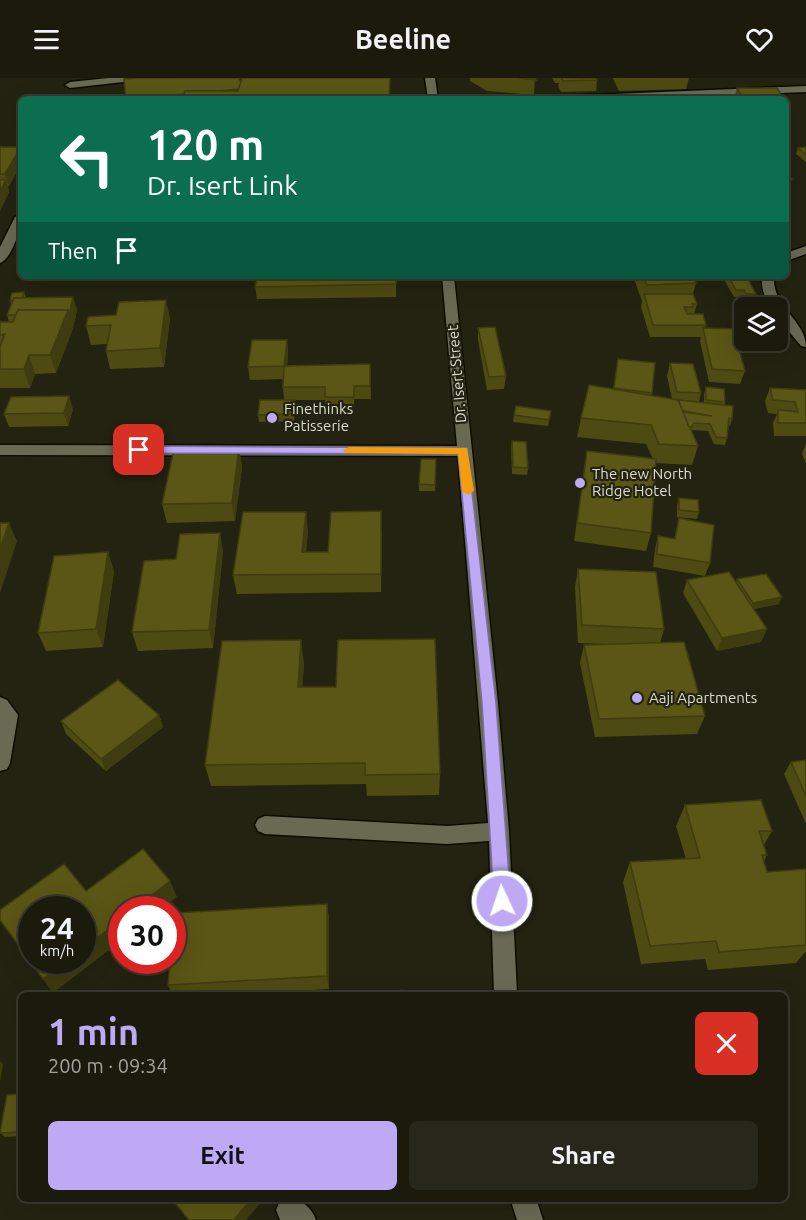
<!DOCTYPE html>
<meta charset="utf-8">
<style>
body{margin:0;font-family:Ubuntu,sans-serif;background:#28271b;color:#f1f3f6;height:100vh;display:flex;flex-direction:column;font-size:22px;white-space:nowrap}
*{box-sizing:border-box;margin:0}
p{font-size:20px;color:#a0a19d}
.icon{flex:none;width:33px;height:33px;fill:none;stroke:currentColor;stroke-width:2;stroke-linecap:round;stroke-linejoin:round}
.map{position:relative;flex:1;overflow:hidden}
.details{position:absolute;left:18px;top:914px;width:770px;height:210px;display:flex;flex-direction:column;background:#1b1a0d;border-radius:9px;box-shadow:0 6px 24px #0002,0 0 0 2px #39382e}
.details>*{flex:none}
.banner{position:absolute;left:18px;top:18px;width:771px;height:183px;border-radius:9px;box-shadow:0 6px 24px #0002,0 0 0 2px #39382e;background:#0b6e4f;color:#fff;overflow:hidden}
.buttons{position:absolute;left:734px;top:219px;display:grid;gap:12px}
.buttons a{display:grid;place-items:center;width:54px;height:54px;border-radius:9px;background:#1b1a0d;box-shadow:0 6px 24px #0002,0 0 0 2px #39382e;font-size:30px}
.speed{position:absolute;left:18px;top:818px;display:flex;gap:12px;font-size:30px;font-weight:700;text-align:center}
.speed>*{display:grid;place-content:center;width:78px;height:78px;border-radius:50%;background:#1b1a0d;box-shadow:0 6px 24px #0002,0 0 0 2px #39382e;line-height:1}
.speed small{font-size:15px;font-weight:400}
.speed .limit{border:9px solid #d22;background:#fff;color:#111}
.pin{position:absolute;display:grid;place-items:center;width:51px;height:51px;color:#fff;margin:-26px;border-radius:12px;box-shadow:0 3px 9px #0006}
.me{position:absolute;width:66px;margin:-33px;rotate:357deg;stroke-linejoin:round;filter:drop-shadow(0 0 4px #0008)}
.turn{display:flex;align-items:center;gap:21px;height:126px;padding:0 30px;font-size:27px}
.turn .icon{width:78px;height:78px;stroke-width:2.5}
.turn b{display:block;font-size:42px;line-height:51px}
.then{display:flex;align-items:center;height:57px;padding:0 30px;background:#0003;gap:12px;font-size:22px}
.round{display:grid;place-items:center;flex:none;width:63px;height:63px;border-radius:9px;background:#28271b}
.head{display:flex;align-items:center;justify-content:space-between;height:102px;padding:0 30px}
h1{font-size:36px;font-weight:600;line-height:45px;color:#bea9f4}
.primary-button{display:flex;gap:12px;margin-top:auto;padding:12px 30px}
.primary-button a{flex:1;height:69px;border-radius:9px;background:#bea9f4;color:#111;font-size:24px;font-weight:600;line-height:69px;text-align:center}
.primary-button a+a{background:#28271b;color:#f1f3f6}
header{display:flex;justify-content:space-between;align-items:center;height:78px;padding:0 30px;background:#1b1a0d;font-size:27px;font-weight:600}
.map>svg:first-child{display:block}
</style>
<header><svg class="icon" aria-label="menu" viewBox="0 0 24 24"><path d="M4 6h16M4 12h16M4 18h16"/></svg>Beeline<svg class="icon" aria-label="heart" viewBox="0 0 24 24"><path d="M12 20l-8-8c-3-5 5-10 8-4 3-6 11-1 8 4z"/></svg></header>
<div class="map">
<svg width="806" height="1142" viewBox="0 0 806 1142">
<rect width="100%" height="100%" fill="#242311"/>
<g fill="none" stroke-linecap="round" stroke-linejoin="round">
<defs>
<g id="minor">
<polygon points="108,0 137,0 132,3 70,10 65,7 70,4"/>
<polygon points="425,0 435,0 438,21 428,21"/>
<polygon points="806,8 806,14 634,21 561,21 566,18"/>
<path d="M21,136C21,149 13,180 0,185V169L15,139Z"/>
<polygon points="806,168 806,176 786,183 786,175"/>
<polygon points="442,198 454,198 498,625 509,753 517,916 494,916 489,763 447,766 265,756 258,753 255,747 258,741 265,738 447,748 488,745 458,378 0,377 0,367 457,368"/>
<path d="M762,198H774C772,230 806,242 806,269L801,268L777,239V230H771C764,219 761,210 762,198Z"/>
<polygon points="0,619 7,622 18,637 10,685 7,691 0,693"/>
<path d="M285,1120C300,1120 311,1128 316,1142H280L276,1132L280,1123Z"/>
<polygon points="510,1120 536,1120 543,1142 517,1142"/>
</g>
</defs>
<use href="#minor" stroke="#0d0c00" stroke-width="3"/>
<use href="#minor" fill="#696954" fill-rule="evenodd"/>
</g>
<g fill="#4d4a12">
<polygon points="470,0 535,0 534,17 487,13 470,3"/>
<polygon points="552,0 596,0 597,2 596,13 561,14 558,8 559,5 555,5"/>
<polygon points="613,0 689,0 686,11 619,13"/>
<polygon points="737,10 782,18 782,21 734,21"/>
<polygon points="0,69 21,69 21,86 9,108 8,108 9,114 0,133"/>
<polygon points="806,69 806,84 796,76 798,70"/>
<polygon points="396,198 396,219 257,221 255,209"/>
<polygon points="633,198 693,198 696,205 693,216 697,226 694,236 706,247 705,250 744,264 740,276 745,293 740,306 709,304 700,263 701,259 650,259 641,229 642,223"/>
<polygon points="722,198 746,198 756,216 754,222 744,223 743,219 734,219"/>
<polygon points="24,214 26,220 77,232 73,250 56,295 35,296 30,310 0,310 0,244 9,244 7,237 11,226 10,222"/>
<polygon points="170,240 164,289 110,291 106,273 107,266 91,267 86,248"/>
<polygon points="478,250 506,298 504,311 487,312 478,262"/>
<polygon points="287,262 288,275 287,288 370,286 371,321 354,321 354,332 326,333 325,322 295,322 295,328 294,343 259,344 258,337 284,322 283,309 283,301 250,302 248,289"/>
<polygon points="618,281 652,315 651,318 672,321 667,298 670,285 701,315 699,324 704,324 704,316 706,309 725,324 725,327 732,341 730,348 728,347 727,360 725,367 714,366 708,353 692,352 691,353 698,368 692,387 656,385 651,455 646,473 574,463 587,373 653,381 646,366 577,359 581,340 613,311"/>
<polygon points="770,310 806,312 806,358 774,358 773,345 777,336 768,335 765,323"/>
<polygon points="73,331 68,348 9,349 4,336"/>
<polygon points="551,333 548,348 513,344 514,337"/>
<polygon points="512,363 528,390 527,397 512,396 511,370"/>
<polygon points="806,365 806,386 802,376"/>
<polygon points="239,370 242,389 235,443 167,445 162,426"/>
<polygon points="436,381 435,413 419,413 419,406"/>
<polygon points="679,420 699,434 697,441 677,439 677,427"/>
<polygon points="679,440 710,485 705,498 653,489 655,471 658,458 674,461"/>
<polygon points="308,452 306,474 328,474 382,452 381,514 237,516 233,497"/>
<polygon points="223,473 213,570 138,573 132,554 176,481"/>
<polygon points="578,491 664,551 660,565 705,638 697,656 595,659 580,585 584,567 605,566 578,565 575,509"/>
<polygon points="114,493 103,569 46,573 38,555"/>
<polygon points="737,501 779,526 753,531 767,551 761,564 717,573 683,515 687,502 736,504"/>
<polygon points="304,585 302,609 440,696 439,717 367,718 366,706 211,708 205,687"/>
<polygon points="159,637 163,649 106,693 66,656 61,643"/>
<polygon points="806,682 806,746 784,696 791,684"/>
<polygon points="685,727 772,753 764,767 767,777 764,783 767,794 806,791 806,874 805,874 796,885 708,892 705,881 641,886 623,804 630,784 686,781 676,748"/>
<polygon points="327,826 329,841 329,911 245,916 172,916 168,907"/>
<polygon points="21,1016 21,1058 5,1059 0,1055"/>
</g>
<g fill="#3f3c0f">
<polygon points="390,0 390,21 389,21"/>
<polygon points="242,11 244,21 129,21"/>
<polygon points="21,69 21,86 9,108 5,96"/>
<polygon points="792,101 787,119 786,119 786,104"/>
<polygon points="6,102 9,114 0,133 0,113"/>
<polygon points="73,219 77,232 73,250 69,237"/>
<polygon points="166,222 170,240 164,289 160,270"/>
<polygon points="68,232 73,250 56,295 50,277"/>
<polygon points="287,262 288,275 286,301 284,288"/>
<polygon points="29,277 35,296 30,310 24,291"/>
<polygon points="69,318 73,331 68,348 64,335"/>
<polygon points="239,370 242,389 235,443 232,425"/>
<polygon points="306,434 308,452 304,492 302,474"/>
<polygon points="9,445 17,463 0,515 0,471"/>
<polygon points="220,455 223,473 213,570 209,552"/>
<polygon points="108,474 114,493 103,569 96,551"/>
<polygon points="782,519 779,526 750,532 753,525"/>
<polygon points="767,551 761,564 717,573 722,560"/>
<polygon points="301,562 304,585 301,631 298,609"/>
<polygon points="159,637 163,649 106,693 101,681"/>
<polygon points="170,803 177,819 161,831 134,831"/>
<polygon points="327,826 329,841 329,911 327,898"/>
<polygon points="122,841 122,862 53,915 43,901 68,882 82,882 82,871"/>
<polygon points="0,983 3,986 0,1003"/>
<polygon points="252,1120 265,1120 246,1142 234,1142"/>
</g>
<g fill="#5a5615" stroke="#3f3c0f" stroke-width="1.5">
<polygon points="137,0 239,0 241,5 239,11 219,13 185,13 184,16 126,21 124,1"/>
<polygon points="242,0 390,0 389,21 182,21 185,13 238,13"/>
<polygon points="519,0 535,0 536,2"/>
<polygon points="561,0 596,0 597,2 563,3"/>
<polygon points="737,10 777,10 782,18 775,18 777,21 751,21 749,19 742,19"/>
<polygon points="528,19 546,19 547,21 529,21"/>
<polygon points="0,69 21,69 5,96 0,96"/>
<polygon points="806,69 806,77 798,70"/>
<polygon points="786,98 792,101 786,104"/>
<polygon points="0,102 6,102 0,113"/>
<polygon points="257,198 396,198 396,206 255,209"/>
<polygon points="643,198 693,198 696,205 647,207"/>
<polygon points="728,198 746,198 756,216 746,216 744,212 736,212"/>
<polygon points="24,214 22,220 14,220 13,222 10,222 12,215"/>
<polygon points="644,216 693,216 697,226 692,226 693,229 684,229 687,236 703,236 706,247 653,247"/>
<polygon points="73,219 69,237 68,232 18,232 16,237 7,237 14,220"/>
<polygon points="166,222 160,270 106,273 111,247 86,248 88,239 116,237 119,224"/>
<polygon points="18,232 68,232 50,277 29,277 24,291 0,291 0,269 5,256 0,257 0,244 13,244"/>
<polygon points="495,249 506,298 489,299 478,250"/>
<polygon points="703,250 740,251 744,264 737,264 745,293 712,291"/>
<polygon points="252,262 287,262 284,288 248,289"/>
<polygon points="618,281 655,285 652,315 614,310"/>
<polygon points="670,285 693,286 701,315 677,314"/>
<polygon points="370,286 370,308 354,308 354,319 325,319 325,309 283,309 284,288"/>
<polygon points="589,307 678,322 698,368 659,366 651,347 581,340"/>
<polygon points="706,309 724,311 725,324 706,322"/>
<polygon points="770,310 806,312 806,345 778,345 778,332 798,334 795,324 773,322"/>
<polygon points="69,318 64,335 4,336 11,319"/>
<polygon points="260,322 295,322 293,336 258,337"/>
<polygon points="680,322 733,328 732,341 729,340 727,360 716,359 710,346 694,345 692,349 689,349 683,334 712,338 683,333 679,324"/>
<polygon points="516,328 551,333 549,342 514,337"/>
<polygon points="512,363 526,364 528,390 513,389"/>
<polygon points="239,370 232,425 162,426 174,371"/>
<polygon points="587,373 656,381 651,455 577,445"/>
<polygon points="421,381 436,381 435,407 419,406"/>
<polygon points="679,420 698,422 699,434 679,432"/>
<polygon points="381,433 381,496 233,497 243,434 306,434 302,474 328,474 331,434"/>
<polygon points="679,440 714,447 710,485 657,476 658,458 675,461"/>
<polygon points="0,445 9,445 0,471"/>
<polygon points="220,455 209,552 132,554 144,483 176,481 180,456"/>
<polygon points="108,474 96,551 38,555 54,478"/>
<polygon points="578,491 656,494 664,551 582,547"/>
<polygon points="729,494 767,551 722,560 687,502"/>
<polygon points="766,496 782,519 753,525 737,501"/>
<polygon points="435,561 440,696 365,697 365,685 205,687 222,563 301,562 298,609 336,609 338,562"/>
<polygon points="684,564 705,638 599,641 584,567"/>
<polygon points="118,602 159,637 101,681 61,643"/>
<polygon points="806,682 806,718 791,684"/>
<polygon points="761,722 772,753 759,753 767,777 762,777 767,794 806,791 806,867 719,874 716,863 650,868 630,784 700,780 685,727"/>
<polygon points="143,771 170,803 134,831 122,831 122,841 82,871 82,831 32,831 32,882 68,882 43,901 0,842 0,832 64,786 86,813"/>
<polygon points="327,826 327,898 168,907 170,882 172,882 172,859 175,835"/>
<polygon points="402,912 407,916 397,916"/>
<polygon points="21,1016 21,1054 0,1055 7,1017"/>
<polygon points="171,1120 252,1120 234,1142 189,1142"/>
</g>
<polygon fill="#bea9f4" stroke="#7c6e9f" stroke-width="1.5" points="139,368 467,370 496,625 511,823 508,829 502,831 496,829 494,823 482,625 458,376 135,375 133,372"/>
<polygon fill="#f59e0b" points="349,369 467,370 474,413 468,417 462,413 458,376 345,375 343,372"/>
<g fill="#bea9f4" stroke="#242311" stroke-width="2">
<circle cx="272" cy="340" r="6"/>
<circle cx="580" cy="405" r="6"/>
<circle cx="637" cy="620" r="6"/>
</g>
<g text-anchor="middle" stroke-width="4.5" stroke-linejoin="round" paint-order="stroke">
<g font-size="15" fill="#dcdcd1" stroke="#242311">
<text transform="translate(457 296) rotate(-95)" y="5">Dr. Isert Street</text>
</g>
<g font-size="15" fill="#dcdcd1" stroke="#242311" text-anchor="start">
<text x="284" y="336">Finethinks<tspan x="284" dy="17">Patisserie</tspan></text>
<text x="592" y="401">The new North<tspan x="592" dy="17">Ridge Hotel</tspan></text>
<text x="649" y="625">Aaji Apartments</text>
</g>
</g>
</svg>
<div class="buttons">
<a><svg class="icon" aria-label="layers" viewBox="0 0 24 24"><path d="M12 4l9 5-9 5-9-5zM3 14l9 5 9-5"/></svg></a>
</div>
<div class="speed"><div>24<small>km/h</small></div><div class="limit">30</div></div>
<div class="pin" style="left:139px;top:372px;background:#d93025"><svg class="icon" aria-label="arrive" viewBox="0 0 24 24"><path d="M6 21V4h12l-3 4 3 4H6"/></svg></div>
<svg class="me" style="left:502px;top:823px" viewBox="-20 -20 40 40"><circle r="17" fill="#bea9f4" stroke="#fff" stroke-width="3"/><path d="M0-11L8 9 0 5-8 9z" fill="#fff"/></svg>
<div class="banner">
<div class="turn"><svg class="icon" aria-label="left" viewBox="0 0 24 24"><path d="M17 20v-9H6M10 6l-5 5 5 5"/></svg><div><b>120 m</b>Dr. Isert Link</div></div>
<div class="then">Then<svg class="icon" aria-label="arrive" viewBox="0 0 24 24"><path d="M6 21V4h12l-3 4 3 4H6"/></svg></div>
</div>
<section class="details">
<div class="head"><div><h1>1 min</h1><p>200 m · 09:34</p></div><a class="round" style="background:#d93025;color:#fff"><svg class="icon" aria-label="close" viewBox="0 0 24 24"><path d="M6 6l12 12M18 6L6 18"/></svg></a></div>
<div class="primary-button"><a>Exit</a><a>Share</a></div>
</section>
</div>
